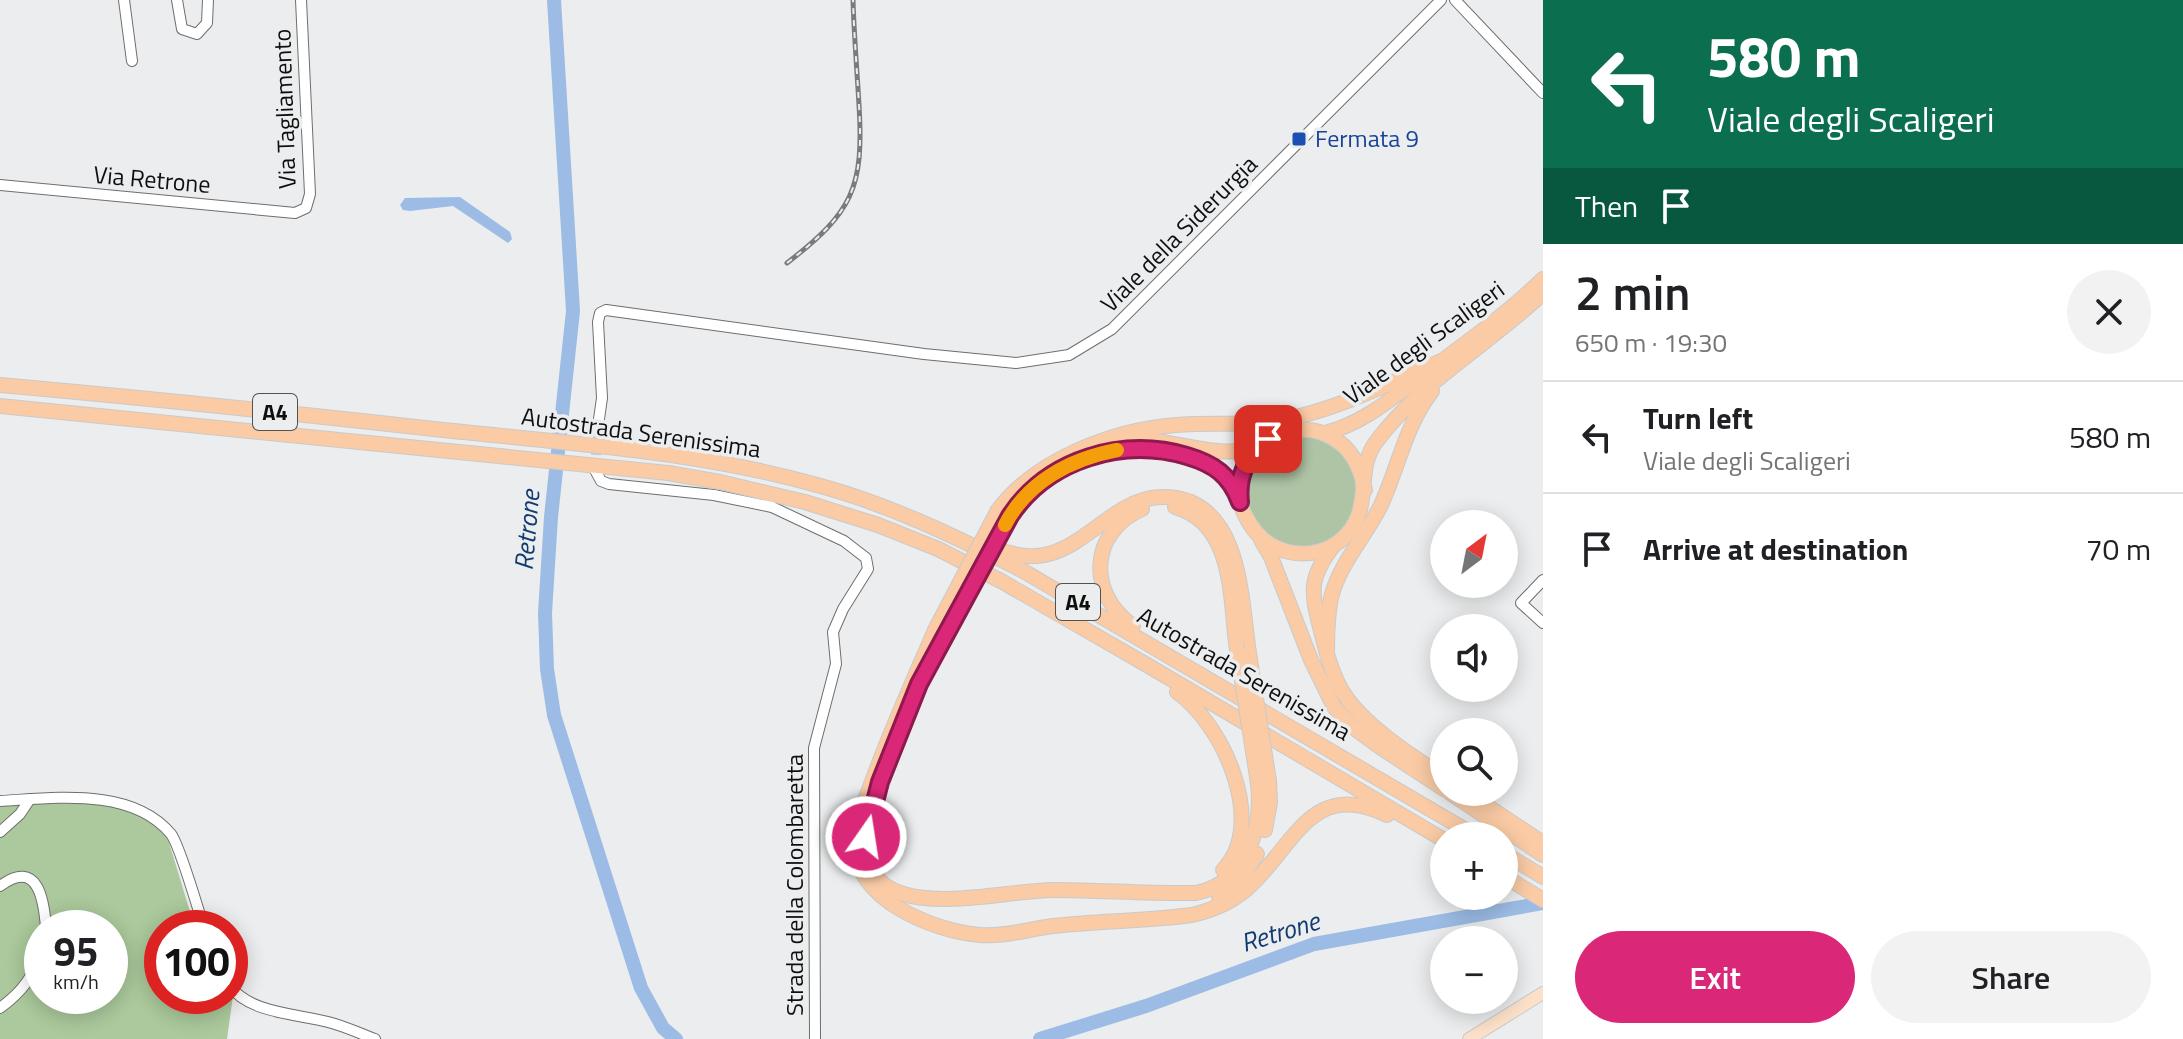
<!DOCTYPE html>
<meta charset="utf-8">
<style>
body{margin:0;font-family:"Titillium Web",sans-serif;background:#f2f2f2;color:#202124;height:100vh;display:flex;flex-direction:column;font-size:30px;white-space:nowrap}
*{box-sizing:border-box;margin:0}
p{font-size:26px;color:#757577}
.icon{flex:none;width:44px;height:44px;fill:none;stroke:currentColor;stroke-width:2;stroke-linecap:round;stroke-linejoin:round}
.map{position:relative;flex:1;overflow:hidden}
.panel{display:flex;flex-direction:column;background:#fff;width:640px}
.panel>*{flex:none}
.hud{background:#0b6e4f;color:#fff;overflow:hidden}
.needle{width:52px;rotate:32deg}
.controls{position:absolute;left:1430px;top:510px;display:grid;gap:16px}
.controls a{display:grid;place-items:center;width:88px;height:88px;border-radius:50%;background:#fff;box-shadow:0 4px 20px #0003;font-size:40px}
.speed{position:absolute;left:24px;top:910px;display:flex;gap:16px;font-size:40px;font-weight:700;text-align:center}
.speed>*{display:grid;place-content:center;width:104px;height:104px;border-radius:50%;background:#fff;box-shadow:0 4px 20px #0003;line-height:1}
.speed small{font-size:20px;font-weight:400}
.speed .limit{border:12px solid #d22;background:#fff;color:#111}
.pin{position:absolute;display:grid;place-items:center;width:68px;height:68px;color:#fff;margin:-34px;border-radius:16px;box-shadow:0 4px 12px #0006}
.me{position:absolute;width:88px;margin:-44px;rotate:13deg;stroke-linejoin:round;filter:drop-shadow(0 0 6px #0008)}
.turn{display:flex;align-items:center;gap:28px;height:168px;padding:0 32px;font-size:36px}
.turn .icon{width:104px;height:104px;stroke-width:2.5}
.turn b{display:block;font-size:56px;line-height:68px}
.then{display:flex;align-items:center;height:76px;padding:0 32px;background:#0003;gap:16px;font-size:30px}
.round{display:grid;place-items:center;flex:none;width:84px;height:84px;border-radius:42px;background:#f2f2f2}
.head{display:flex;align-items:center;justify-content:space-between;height:136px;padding:0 32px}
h1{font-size:48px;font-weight:600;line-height:60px}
.action{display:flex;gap:16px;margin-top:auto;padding:16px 32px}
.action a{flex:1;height:92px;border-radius:48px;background:#db2777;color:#fff;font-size:32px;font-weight:600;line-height:92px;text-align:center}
.action a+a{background:#f2f2f2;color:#202124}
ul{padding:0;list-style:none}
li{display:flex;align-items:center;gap:24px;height:112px;padding:0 32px;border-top:2px solid #e0e0e0}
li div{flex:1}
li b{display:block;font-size:30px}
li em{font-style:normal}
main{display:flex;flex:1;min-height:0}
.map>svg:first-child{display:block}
</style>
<main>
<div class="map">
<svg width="1543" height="1039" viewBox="0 0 1543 1039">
<rect width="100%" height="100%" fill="#ecedee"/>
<circle fill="#afc4a5" cx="1301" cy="492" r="55"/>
<path fill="#abc99c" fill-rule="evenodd" d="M98,803L142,812L167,836L195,928H162V996H230V994L233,996L227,1039H0V804ZM42,928H110V996H42Z"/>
<polygon fill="#9cbce5" points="460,197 510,232 512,239 508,243 453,206 410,211 403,210 400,205 405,198"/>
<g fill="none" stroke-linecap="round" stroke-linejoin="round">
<g stroke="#9cbce5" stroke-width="14">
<polyline points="554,0 573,311 551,517 545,613 547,669 554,715 641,988 663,1028 676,1039"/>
<polyline points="1040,1039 1146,1006 1314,944 1543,903"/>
</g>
<polyline stroke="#cbcccd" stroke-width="10" stroke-dasharray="10 5" stroke-linecap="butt" points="595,470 598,426"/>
<defs>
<g id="minor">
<polyline points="124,0 132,61"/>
<polyline points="177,0 182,29 197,34 207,23 208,0"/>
<polyline points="1455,0 1543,93"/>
<polyline points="0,185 295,213 306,208 310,194 301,0"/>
<polyline points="598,426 602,398 598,322 600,313 606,310 924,354 1016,363 1069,355 1112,329 1441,0"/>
<polyline points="595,470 601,481 609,484 714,495 772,507 844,541 866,558 868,569 843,609 833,632 836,664 814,748 815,1039"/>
<polyline points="1543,580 1521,603 1543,623"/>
<path d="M0,801C55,798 132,787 171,834C180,846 198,909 204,928"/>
<polyline points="0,832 20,814 30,799"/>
<path d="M0,886C38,858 44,900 46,928"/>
<path d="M230,986C249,1013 298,1014 328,1022C344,1026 359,1033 375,1039"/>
<path d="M0,1008C22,992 33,977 42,951"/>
</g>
<polyline id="major" points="1469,1039 1543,993"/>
<g id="highway">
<path d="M0,385C145,398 290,413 434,429C562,443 693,450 817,485C888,504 954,536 1018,568L1476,836"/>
<polyline points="0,406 668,473 720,482 805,502 878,525 938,549 1001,581 1147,665 1444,840"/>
<path d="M1325,433C1366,423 1398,393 1431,369C1470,340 1509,312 1543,279"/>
<path d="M1131,439C1173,438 1218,462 1259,446"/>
<path d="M1365,490C1345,380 1203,440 1247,519C1254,532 1263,542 1277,548C1297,557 1323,555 1340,541C1376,511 1353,473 1376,442C1421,381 1489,345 1543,293"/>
<path d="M1175,507C1233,523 1230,594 1236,643"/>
<path d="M998,510C1036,459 1114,430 1176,425C1215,422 1255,427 1292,418C1342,407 1394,381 1441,361"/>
<path d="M1010,516C1047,460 1121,437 1184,455C1211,463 1229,472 1239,499"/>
<polyline points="1261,540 1271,557 1311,660 1334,707 1354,728 1380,747 1444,789"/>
<path d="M1334,545C1308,578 1311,592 1321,631C1326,651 1331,671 1341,689C1360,723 1411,756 1444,777"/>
<path d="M995,548C1054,573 1079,536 1123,509C1139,499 1157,495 1176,498C1242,509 1241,601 1249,653"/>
<path d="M1133,626C1087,594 1089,532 1142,509"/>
<path d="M936,628C914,678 892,727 873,779C866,798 855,822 855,843C853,899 933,931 980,935C1004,937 1029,929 1053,926C1099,921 1145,921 1192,915C1214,910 1236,900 1252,884C1295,843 1313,779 1387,815"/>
<path d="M1327,654C1327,635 1327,617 1331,598C1339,564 1366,536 1381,505C1399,466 1405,426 1432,391"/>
<polyline points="927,670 961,608"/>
<path d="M1177,692C1223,724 1268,824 1223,870"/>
<polyline points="1449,792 1543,855"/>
<polyline points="1466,792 1543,843"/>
<path d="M870,816C842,937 990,890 1054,890C1101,890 1148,894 1196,893C1248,883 1265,823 1257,777"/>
<polyline points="1265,830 1270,802 1269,781"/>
<polyline points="1504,853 1543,877"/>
<polyline points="1504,876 1543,900"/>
<polyline points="1219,897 1239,882 1257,854"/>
</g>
</defs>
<use href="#minor" stroke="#6e6e6f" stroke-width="12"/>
<use href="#major" stroke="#cacaca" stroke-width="14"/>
<use href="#highway" stroke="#cacaca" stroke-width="16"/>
<use href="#minor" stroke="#fff" stroke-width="10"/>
<use href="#major" stroke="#fce0c9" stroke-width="12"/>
<use href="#highway" stroke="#facba5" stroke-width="14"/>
<defs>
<path id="rail" d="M787,263C853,212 864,188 859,105C857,70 854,35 853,0"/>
</defs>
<use href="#rail" stroke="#7a7b7c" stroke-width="5"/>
<use href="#rail" stroke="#ecedee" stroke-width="2" stroke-dasharray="6" stroke-linecap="butt"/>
<defs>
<g id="highway-bridge">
<polyline points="961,608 1010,516"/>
<polyline points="936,628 998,510"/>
<polyline points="1236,643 1257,777"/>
<polyline points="1249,653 1269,781"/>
</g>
</defs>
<use href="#highway-bridge" stroke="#cacaca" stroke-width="16" stroke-linecap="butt"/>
<use href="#highway-bridge" stroke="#facba5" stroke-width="14"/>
</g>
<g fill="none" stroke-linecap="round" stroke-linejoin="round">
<defs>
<path id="route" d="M866,837L880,782L919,684L1010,516C1048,459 1122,437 1187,456C1214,464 1230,475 1240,502C1237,477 1247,454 1268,439"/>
</defs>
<use href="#route" stroke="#8e194d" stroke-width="20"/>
<use href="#route" stroke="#db2777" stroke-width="14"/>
<path stroke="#f59e0b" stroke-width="14" d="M1005,525C1027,482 1070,459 1117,450"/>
</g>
<rect fill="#1a4fb4" stroke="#ecedee" stroke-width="3" x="1291" y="131" width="16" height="16" rx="4"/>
<g text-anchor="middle" stroke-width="7" stroke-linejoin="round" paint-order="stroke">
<g fill="#ecedee" stroke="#515252" stroke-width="2">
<rect x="253" y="394" width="44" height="36" rx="6"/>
<rect x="1056" y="584" width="44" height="36" rx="6"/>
</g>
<g font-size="22" font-weight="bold" fill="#0e0f0f">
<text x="275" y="420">A4</text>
<text x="1078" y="610">A4</text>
</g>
<g font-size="24" fill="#0e0f0f" stroke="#ecedee">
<text transform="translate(285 109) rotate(-92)" y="8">Via Tagliamento</text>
<text transform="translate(152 180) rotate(5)" y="8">Via Retrone</text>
<text transform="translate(1179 234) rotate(-45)" y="8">Viale della Siderurgia</text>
<text transform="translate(1424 343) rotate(-36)" y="8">Viale degli Scaligeri</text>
<text transform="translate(641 433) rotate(8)" y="8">Autostrada Serenissima</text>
<text transform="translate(1244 674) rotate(30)" y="8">Autostrada Serenissima</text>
<text transform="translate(795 885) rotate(-90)" y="8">Strada della Colombaretta</text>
</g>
<g font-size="24" fill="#164399" stroke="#ecedee" text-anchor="start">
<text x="1315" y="147">Fermata 9</text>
</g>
<g font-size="26" font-style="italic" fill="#123c6f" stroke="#ecedee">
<text transform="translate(527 530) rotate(-85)" y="9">Retrone</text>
<text transform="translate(1280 932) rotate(-17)" y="9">Retrone</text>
</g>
</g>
</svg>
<div class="controls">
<a><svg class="needle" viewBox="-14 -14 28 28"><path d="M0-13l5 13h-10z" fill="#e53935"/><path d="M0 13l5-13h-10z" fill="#757577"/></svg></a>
<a><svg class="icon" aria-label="sound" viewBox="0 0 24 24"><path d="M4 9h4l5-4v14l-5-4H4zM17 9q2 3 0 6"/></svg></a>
<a><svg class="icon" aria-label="search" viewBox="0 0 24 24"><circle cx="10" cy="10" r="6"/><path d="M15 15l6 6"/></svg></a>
<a>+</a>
<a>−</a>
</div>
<div class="speed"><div>95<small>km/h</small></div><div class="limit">100</div></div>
<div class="pin" style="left:1268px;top:439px;background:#d93025"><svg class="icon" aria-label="arrive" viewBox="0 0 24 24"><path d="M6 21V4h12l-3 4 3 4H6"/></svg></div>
<svg class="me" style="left:866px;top:837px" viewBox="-20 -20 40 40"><circle r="17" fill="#db2777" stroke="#fff" stroke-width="3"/><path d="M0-11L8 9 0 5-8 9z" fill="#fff"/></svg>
</div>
<section class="panel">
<div class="hud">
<div class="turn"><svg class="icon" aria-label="left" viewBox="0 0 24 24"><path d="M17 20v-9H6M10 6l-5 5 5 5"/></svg><div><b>580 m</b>Viale degli Scaligeri</div></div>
<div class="then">Then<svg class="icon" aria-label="arrive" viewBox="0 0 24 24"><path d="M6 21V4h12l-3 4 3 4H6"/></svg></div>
</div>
<div class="head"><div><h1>2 min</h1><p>650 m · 19:30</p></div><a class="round"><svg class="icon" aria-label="close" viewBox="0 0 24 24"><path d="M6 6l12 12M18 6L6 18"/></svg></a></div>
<ul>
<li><svg class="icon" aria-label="left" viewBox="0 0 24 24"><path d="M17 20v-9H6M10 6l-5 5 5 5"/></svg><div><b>Turn left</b><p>Viale degli Scaligeri</p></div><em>580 m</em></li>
<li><svg class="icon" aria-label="arrive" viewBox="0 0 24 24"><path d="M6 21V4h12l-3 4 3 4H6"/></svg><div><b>Arrive at destination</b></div><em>70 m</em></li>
</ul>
<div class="action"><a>Exit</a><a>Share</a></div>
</section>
</main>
